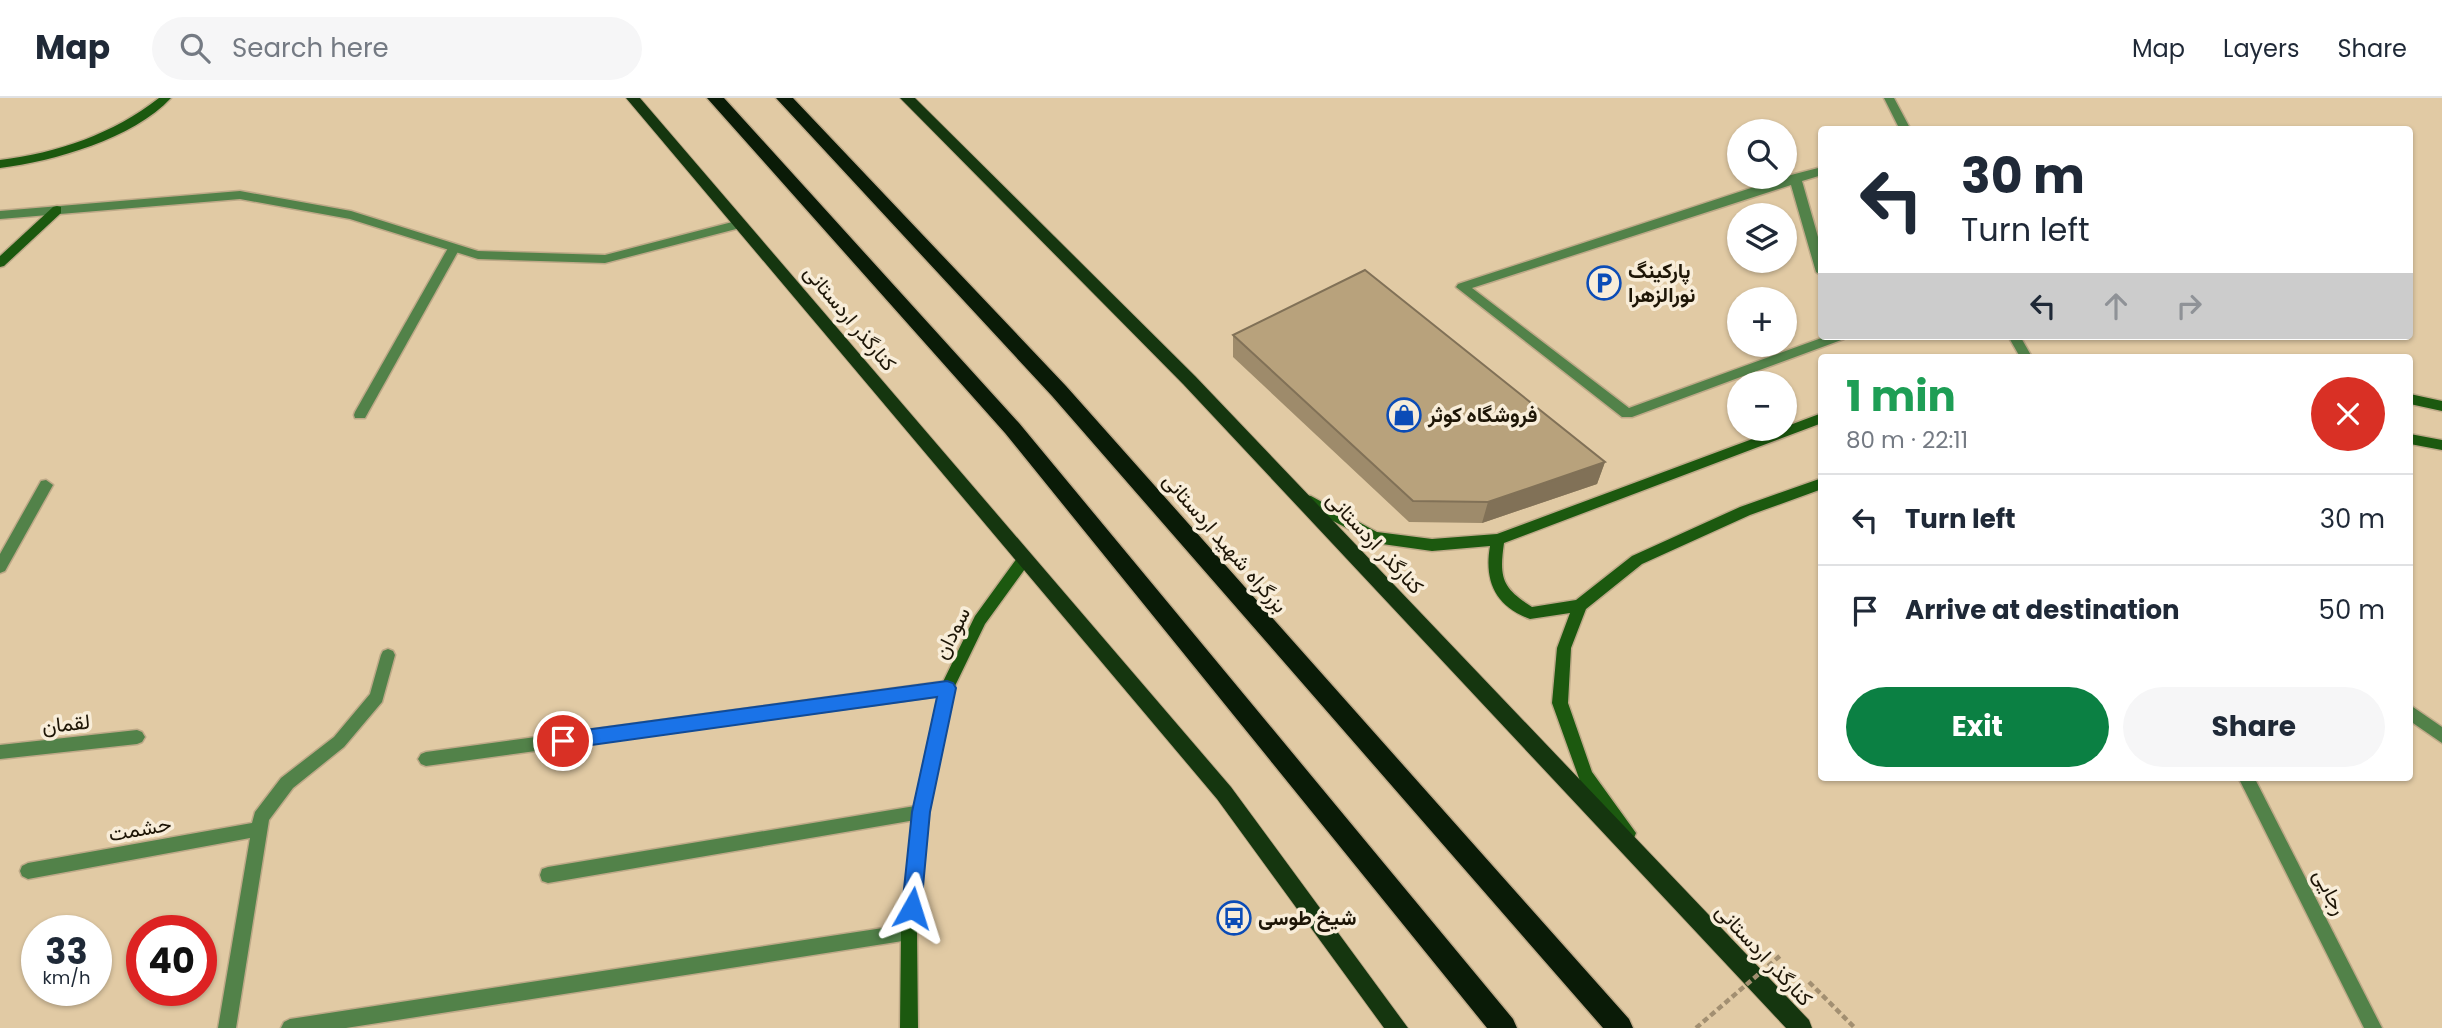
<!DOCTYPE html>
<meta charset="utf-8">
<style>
body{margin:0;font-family:Poppins,Vazirmatn,sans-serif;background:#f6f6f7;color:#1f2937;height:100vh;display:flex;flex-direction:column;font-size:26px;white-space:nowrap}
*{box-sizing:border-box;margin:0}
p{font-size:23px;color:#747a83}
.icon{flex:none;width:38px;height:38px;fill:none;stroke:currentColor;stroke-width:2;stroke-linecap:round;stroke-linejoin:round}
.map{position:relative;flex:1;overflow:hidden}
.panel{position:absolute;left:1818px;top:256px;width:595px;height:427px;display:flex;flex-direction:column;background:#fff;border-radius:7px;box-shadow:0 2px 5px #0004}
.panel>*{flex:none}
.top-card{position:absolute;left:1818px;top:28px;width:595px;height:214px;border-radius:7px;box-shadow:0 2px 5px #0004;background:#fff;color:#1f2937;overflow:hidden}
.tools{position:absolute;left:1727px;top:21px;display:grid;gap:14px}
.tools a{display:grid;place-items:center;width:70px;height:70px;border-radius:50%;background:#fff;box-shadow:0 2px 5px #0004;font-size:35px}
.speed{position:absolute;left:21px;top:817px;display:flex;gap:14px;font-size:35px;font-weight:700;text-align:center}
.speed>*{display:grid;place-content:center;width:91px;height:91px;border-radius:50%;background:#fff;box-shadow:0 2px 5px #0004;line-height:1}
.speed small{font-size:18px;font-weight:400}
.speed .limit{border:10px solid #d22;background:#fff;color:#111}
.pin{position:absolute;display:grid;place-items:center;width:60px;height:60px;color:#fff;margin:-30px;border:4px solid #fff;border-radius:50%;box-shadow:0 2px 7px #0007}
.me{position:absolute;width:77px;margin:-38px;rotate:6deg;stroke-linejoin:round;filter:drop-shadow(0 0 5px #0008)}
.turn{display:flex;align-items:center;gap:24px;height:147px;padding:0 28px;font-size:32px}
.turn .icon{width:91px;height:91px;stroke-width:2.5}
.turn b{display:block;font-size:49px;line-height:60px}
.lanes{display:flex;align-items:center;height:66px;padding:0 28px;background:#0003;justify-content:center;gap:35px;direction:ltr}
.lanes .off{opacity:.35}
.round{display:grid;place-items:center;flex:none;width:74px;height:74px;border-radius:37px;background:#f6f6f7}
.summary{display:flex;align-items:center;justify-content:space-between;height:119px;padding:0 28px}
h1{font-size:42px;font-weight:700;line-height:52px;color:#1e9e55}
.cta{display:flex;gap:14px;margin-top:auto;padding:14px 28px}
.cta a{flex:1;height:80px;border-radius:42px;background:#0b8043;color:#fff;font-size:28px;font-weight:700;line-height:80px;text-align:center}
.cta a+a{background:#f6f6f7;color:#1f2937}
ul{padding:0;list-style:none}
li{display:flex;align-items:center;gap:21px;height:91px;padding:0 28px;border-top:2px solid #e0e1e3}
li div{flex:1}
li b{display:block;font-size:26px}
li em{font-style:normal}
header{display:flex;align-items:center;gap:42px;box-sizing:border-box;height:98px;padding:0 35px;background:#fff;border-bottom:2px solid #e0e1e3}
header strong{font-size:33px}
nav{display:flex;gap:38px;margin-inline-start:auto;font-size:24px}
.search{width:490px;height:63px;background:#f6f6f7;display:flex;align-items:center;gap:18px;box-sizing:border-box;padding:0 24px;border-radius:38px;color:#747a83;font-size:26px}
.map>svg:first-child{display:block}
</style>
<header>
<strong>Map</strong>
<div class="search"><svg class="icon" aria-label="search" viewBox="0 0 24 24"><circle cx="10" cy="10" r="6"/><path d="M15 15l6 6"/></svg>Search here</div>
<nav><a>Map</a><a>Layers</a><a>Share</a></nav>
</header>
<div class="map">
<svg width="2442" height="930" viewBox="0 0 2442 930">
<rect width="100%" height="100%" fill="#e1caa4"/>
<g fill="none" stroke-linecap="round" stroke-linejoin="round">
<defs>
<g id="lane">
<polygon points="1822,69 1822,77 1802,83 1822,153 1822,178 1816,174 1791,87 1472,190 1629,310 1827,238 1846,238 1844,241 1632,319 1622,319 1456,189 1458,186 1791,77"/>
<polygon points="454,146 460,150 365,320 355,320 354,317 355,314 448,150"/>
</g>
<g id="street">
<polygon points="1884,0 1894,0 1911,32 1900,32"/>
<polygon points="240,93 351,113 478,153 605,157 740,122 746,126 740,130 605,165 478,161 350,121 240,101 0,121 0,113"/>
<polygon points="2008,238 2020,238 2032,259 2020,259"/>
<polygon points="46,382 53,387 5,473 0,475 0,456 41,383"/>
<polygon points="388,551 393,553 395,557 382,604 344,649 293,690 269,722 236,930 218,930 250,740 28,781 22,778 20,773 22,768 28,765 252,725 255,714 281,680 334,639 370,596 381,557 383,553"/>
<polygon points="947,583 952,585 954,590 952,595 947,597 426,668 421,666 418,661 421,656 426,654"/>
<polygon points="2410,607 2442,629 2442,645 2410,623"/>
<polygon points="137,632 142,634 145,639 142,644 137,646 0,661 0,647"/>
<polygon points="2238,679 2254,679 2382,930 2364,930"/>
<polygon points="921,707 927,709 929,714 927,719 921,721 548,785 542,783 540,777 542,771 548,769"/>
<polygon points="909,826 915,828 917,834 915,840 909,842 346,930 281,930 284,924 290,921"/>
</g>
<g id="secondary">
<path d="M159,0H171C133,41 54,63 0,70V62C57,55 113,36 159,0Z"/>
<polygon points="57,108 61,109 61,115 4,168 0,169 0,158 53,109"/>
<polygon points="2410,296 2442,303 2442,313 2410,306"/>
<path d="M1822,315V325L1504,445C1499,480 1502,490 1532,509L1576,502L1632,458L1740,409L1822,380V391L1750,417L1642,466L1586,511L1571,550L1568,605L1592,674L1636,735L1634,740L1628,742L1622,740L1580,683L1552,605L1557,550L1570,515L1530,521C1495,508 1484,483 1490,448L1432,453L1375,445L1301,406L1299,402L1306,397L1311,398L1377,434L1432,441L1497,436Z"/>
<polygon points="2410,336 2442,342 2442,352 2410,346"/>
<polygon points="1025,454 1030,456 1032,460 1030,464 985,526 954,590 929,714 917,834 918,930 900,930 901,834 913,714 940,590 975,518 1020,456"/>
</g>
<g id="primary">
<polygon points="626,0 640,0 1231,689 1408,930 1384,930 1217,701"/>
<polygon points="900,0 915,0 1195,278 1809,922 1812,930 1786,930 1183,286"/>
</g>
<g id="highway">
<polygon points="707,0 724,0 1019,325 1513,921 1517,930 1487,930 1005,335"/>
<polygon points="776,0 793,0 1066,288 1629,921 1633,930 1603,930 1052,298"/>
</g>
</defs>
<use href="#lane" stroke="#bea988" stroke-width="3"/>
<use href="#street" stroke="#bea988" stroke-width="3"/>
<use href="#secondary" stroke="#bea988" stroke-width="3"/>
<use href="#primary" stroke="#bea988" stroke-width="2"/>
<use href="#highway" stroke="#bea988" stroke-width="3"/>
<polyline stroke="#a28f71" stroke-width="4.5" stroke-dasharray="6 3.5" stroke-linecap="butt" points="1809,884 1855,930"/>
<use href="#lane" fill="#528249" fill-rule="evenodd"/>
<use href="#street" fill="#528249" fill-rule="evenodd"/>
<use href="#secondary" fill="#1c590f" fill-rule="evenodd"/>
<use href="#primary" fill="#15360f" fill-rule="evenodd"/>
<use href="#highway" fill="#0a1b07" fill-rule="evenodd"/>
<polyline stroke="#a28f71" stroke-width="4.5" stroke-dasharray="6 3.5" stroke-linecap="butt" points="1696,930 1782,856"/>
</g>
<polygon fill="#9e8b6b" points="1233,237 1605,364 1597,386 1482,425 1409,424 1233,259"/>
<polygon fill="#817157" points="1605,364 1597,386 1482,425 1488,404"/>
<polygon fill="#b8a27c" stroke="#817157" stroke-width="2" points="1365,172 1605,364 1488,404 1413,403 1233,237"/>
<polygon fill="#1a73e8" stroke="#114b97" stroke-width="2" points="947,583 953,585 956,590 930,714 921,810 918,817 912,819 905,817 902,810 912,714 937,599 563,651 557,648 555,643 557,637 563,635"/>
<defs>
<symbol id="parking-ring" viewBox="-11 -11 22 22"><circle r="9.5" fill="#f8edd9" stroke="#0b4cb7" stroke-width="1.5"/><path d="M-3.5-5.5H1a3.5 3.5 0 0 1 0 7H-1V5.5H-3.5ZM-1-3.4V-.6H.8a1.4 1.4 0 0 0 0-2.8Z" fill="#0b4cb7"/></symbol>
<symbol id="shop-ring" viewBox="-11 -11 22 22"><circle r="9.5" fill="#f8edd9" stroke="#0b4cb7" stroke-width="1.5"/><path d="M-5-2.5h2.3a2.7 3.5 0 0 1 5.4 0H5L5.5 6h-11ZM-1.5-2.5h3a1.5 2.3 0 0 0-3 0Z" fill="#0b4cb7"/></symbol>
<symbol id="bus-ring" viewBox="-11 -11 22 22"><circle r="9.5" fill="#f8edd9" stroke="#0b4cb7" stroke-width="1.5"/><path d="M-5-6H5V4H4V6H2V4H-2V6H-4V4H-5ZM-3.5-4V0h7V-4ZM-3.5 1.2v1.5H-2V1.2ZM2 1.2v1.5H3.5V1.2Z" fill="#0b4cb7"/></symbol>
</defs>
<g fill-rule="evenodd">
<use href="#parking-ring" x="1585" y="166" width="38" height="38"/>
<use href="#shop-ring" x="1385" y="298" width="38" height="38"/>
<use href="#bus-ring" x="1215" y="801" width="38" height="38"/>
</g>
<g text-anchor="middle" stroke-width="7" stroke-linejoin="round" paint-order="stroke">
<g font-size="21" font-weight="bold" fill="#1d1506" stroke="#f8edd9" text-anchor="start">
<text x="1628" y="180">پارکینگ<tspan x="1628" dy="24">نورالزهرا</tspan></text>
<text x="1428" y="324">فروشگاه کوثر</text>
<text x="1258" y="827">شیخ طوسی</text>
</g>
<g font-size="21" fill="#1d1506" stroke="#f8edd9">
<text transform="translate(850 220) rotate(50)" y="7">کنارگذر اردستانی</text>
<text transform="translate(1225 445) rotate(49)" y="7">بزرگراه شهید اردستانی</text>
<text transform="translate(1375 445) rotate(47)" y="7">کنارگذر اردستانی</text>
<text transform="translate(952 535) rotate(-63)" y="7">سودان</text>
<text transform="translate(66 626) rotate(-6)" y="7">لقمان</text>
<text transform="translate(140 731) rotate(-10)" y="7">حشمت</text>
<text transform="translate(2330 794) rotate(63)" y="7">رجایی</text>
<text transform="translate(1764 857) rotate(47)" y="7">کنارگذر اردستانی</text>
</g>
</g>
</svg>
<div class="tools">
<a><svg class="icon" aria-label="search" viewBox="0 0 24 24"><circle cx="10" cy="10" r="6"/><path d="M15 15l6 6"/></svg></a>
<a><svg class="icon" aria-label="layers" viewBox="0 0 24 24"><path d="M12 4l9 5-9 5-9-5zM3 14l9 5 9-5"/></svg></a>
<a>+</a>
<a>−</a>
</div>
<div class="speed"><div>33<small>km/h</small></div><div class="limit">40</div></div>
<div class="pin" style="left:563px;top:643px;background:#d93025"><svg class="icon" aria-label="arrive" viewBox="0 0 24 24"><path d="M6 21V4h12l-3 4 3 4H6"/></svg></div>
<svg class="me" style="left:912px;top:810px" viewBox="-20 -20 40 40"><path d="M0-17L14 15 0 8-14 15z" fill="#1a73e8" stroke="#fff" stroke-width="4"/></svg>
<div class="top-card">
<div class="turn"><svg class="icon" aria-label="left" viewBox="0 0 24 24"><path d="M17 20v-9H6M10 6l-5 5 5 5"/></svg><div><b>30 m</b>Turn left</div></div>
<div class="lanes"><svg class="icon" aria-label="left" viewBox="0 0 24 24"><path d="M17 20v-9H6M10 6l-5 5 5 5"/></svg><svg class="icon off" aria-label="ahead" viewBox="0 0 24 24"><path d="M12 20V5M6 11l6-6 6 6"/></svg><svg class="icon off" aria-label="right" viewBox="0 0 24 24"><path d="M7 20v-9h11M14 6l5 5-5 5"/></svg></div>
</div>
<section class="panel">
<div class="summary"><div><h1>1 min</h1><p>80 m · 22:11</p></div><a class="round" style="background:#d93025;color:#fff"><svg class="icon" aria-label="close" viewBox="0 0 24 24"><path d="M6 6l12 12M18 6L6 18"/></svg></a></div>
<ul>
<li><svg class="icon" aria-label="left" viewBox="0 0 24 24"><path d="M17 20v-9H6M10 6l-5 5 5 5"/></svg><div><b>Turn left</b></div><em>30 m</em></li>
<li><svg class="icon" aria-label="arrive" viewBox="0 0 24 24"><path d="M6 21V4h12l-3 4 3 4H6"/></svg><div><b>Arrive at destination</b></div><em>50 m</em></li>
</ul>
<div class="cta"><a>Exit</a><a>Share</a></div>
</section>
</div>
